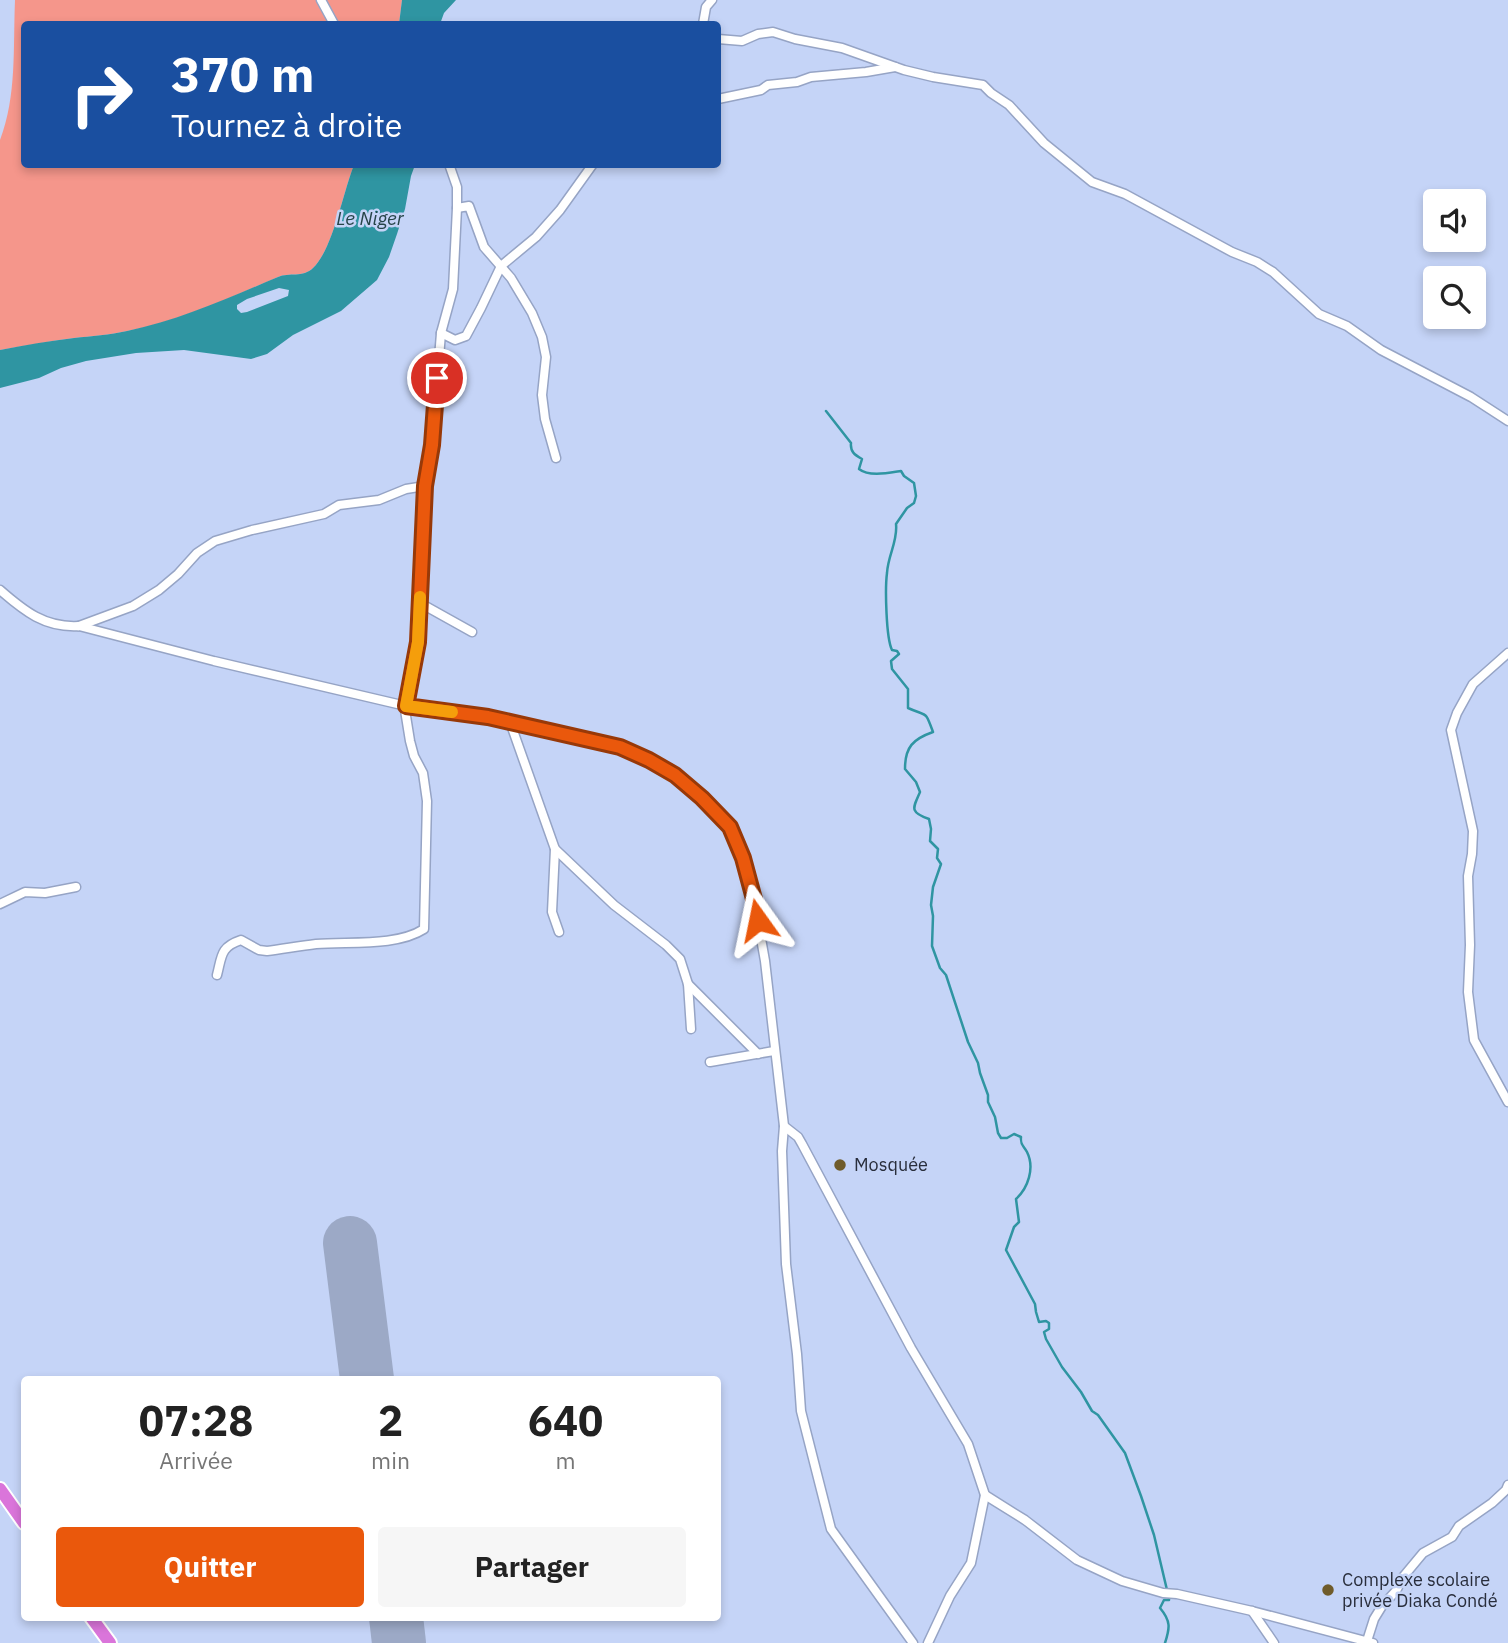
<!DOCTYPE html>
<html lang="fr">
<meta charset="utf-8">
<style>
body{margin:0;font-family:"IBM Plex Sans",sans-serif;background:#f6f6f6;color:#222;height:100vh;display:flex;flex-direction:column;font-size:26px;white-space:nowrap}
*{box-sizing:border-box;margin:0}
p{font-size:23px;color:#767676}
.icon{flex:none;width:38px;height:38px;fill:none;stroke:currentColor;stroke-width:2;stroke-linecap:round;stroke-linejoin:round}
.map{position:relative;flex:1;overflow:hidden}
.details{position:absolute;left:21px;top:1376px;width:700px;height:245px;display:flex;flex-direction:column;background:#fff;border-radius:7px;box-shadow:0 4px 10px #0003}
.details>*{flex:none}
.hud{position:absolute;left:21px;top:21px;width:700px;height:147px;border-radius:7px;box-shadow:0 4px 10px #0003;background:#1a4fa0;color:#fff;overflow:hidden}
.buttons{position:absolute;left:1423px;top:189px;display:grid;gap:14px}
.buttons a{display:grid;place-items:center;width:63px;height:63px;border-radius:7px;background:#fff;box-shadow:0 4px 10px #0003;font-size:35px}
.pin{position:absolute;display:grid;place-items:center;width:60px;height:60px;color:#fff;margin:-30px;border:4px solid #fff;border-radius:50%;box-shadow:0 2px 7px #0007}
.me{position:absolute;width:77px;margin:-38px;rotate:348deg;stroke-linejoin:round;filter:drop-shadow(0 0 5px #0008)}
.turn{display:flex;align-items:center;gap:24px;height:147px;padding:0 35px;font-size:32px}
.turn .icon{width:91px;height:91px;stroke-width:2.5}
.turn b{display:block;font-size:49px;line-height:60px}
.eta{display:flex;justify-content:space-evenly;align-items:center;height:119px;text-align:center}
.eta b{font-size:42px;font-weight:700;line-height:49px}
.primary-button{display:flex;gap:14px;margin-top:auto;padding:14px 35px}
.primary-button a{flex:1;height:80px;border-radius:7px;background:#ea580c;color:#fff;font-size:28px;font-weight:700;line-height:80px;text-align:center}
.primary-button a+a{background:#f6f6f6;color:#222}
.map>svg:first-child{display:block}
</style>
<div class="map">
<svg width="1508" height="1643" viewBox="0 0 1508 1643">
<rect width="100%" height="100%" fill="#c5d4f7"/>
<path fill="#f5968b" d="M15,0H402L399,24H24V164L354,165C343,192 333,249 313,268C303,278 289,272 278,277C229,298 180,321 127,331C110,335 92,336 74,338C49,341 25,346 0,350V140C17,96 13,47 15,0Z"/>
<g fill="#2f95a2" fill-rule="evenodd">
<polygon points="402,0 456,0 444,13 440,24 399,24"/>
<path d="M354,165H415L411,176L405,209L397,234L389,257L377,280L341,311L293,335L267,354L251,359L184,350L136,353L86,361L61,368L39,378L0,388V350C25,345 49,341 74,338C91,336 110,335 127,331C180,320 228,298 278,277C289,272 303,278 313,268C333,249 343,192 354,165ZM279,288L289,290L288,296L247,312L241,313L237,309V305L247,299Z"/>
</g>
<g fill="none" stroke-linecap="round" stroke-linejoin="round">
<g stroke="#2f95a2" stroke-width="2.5">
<path d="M826,411L851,443C850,452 855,455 862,459L859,469C869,477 888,473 901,471L904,476L914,483L916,496L914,503L907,508L896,524C898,541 888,555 887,573C885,588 886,638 892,650L897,651L899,654L891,661L892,669L908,689V708C928,717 925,710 933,732C913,739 905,747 905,769L916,782L920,792C913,808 909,812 929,819L931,829L930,841L938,849L937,858L941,864L933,887L931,905L933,916L932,946L940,968L946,975L968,1042L978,1063L980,1073L988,1095V1102L995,1117L998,1133L1001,1138H1007L1014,1134L1021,1137C1020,1145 1024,1146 1027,1152C1035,1168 1028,1188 1016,1199L1019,1222L1014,1227L1006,1250L1035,1304L1036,1312L1039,1322L1046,1321L1049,1323V1329L1044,1332L1046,1339L1062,1367L1081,1392L1092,1411L1098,1415L1125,1453L1141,1496L1154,1535L1167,1590"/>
<path d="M1165,1643C1170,1628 1171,1621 1160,1608L1164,1600H1169V1596"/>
</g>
<g stroke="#9ca9c6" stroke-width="54">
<polyline points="350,1243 367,1379"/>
<polyline points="396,1617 399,1643"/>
</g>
<defs>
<g id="minor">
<polyline points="321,0 334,24"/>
<polyline points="703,24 706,7 712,0"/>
<polyline points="718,39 742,41 758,34 773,32 795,39 842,48 904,70 933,77 983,85 991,93 1009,105 1044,143 1092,182 1125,194 1232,252 1257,262 1273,272 1319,314 1347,326 1381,350 1471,397 1508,421"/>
<polyline points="718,99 761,90 768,85 797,82 811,77 866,72 895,67"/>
<polyline points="457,208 469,206 484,247 511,278 532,313 542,337 546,357 542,395 545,419 556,458"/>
<polyline points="441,333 453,289 457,208 457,187 449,164"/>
<path d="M0,590C24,611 45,628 79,626L214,661L406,706L488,717L620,747L649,760L675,775L702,798L730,827L743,858L754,899L765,961L784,1126L798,1137L802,1144L911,1348L968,1444L985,1495L1025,1520L1077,1560L1122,1581L1163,1593L1177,1594L1252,1611L1373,1643"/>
<polyline points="420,603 472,632"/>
<polyline points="79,626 133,606 159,590 178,574 197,553 215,541 252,530 324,514 339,505 379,500 406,489 425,486"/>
<polyline points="1508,653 1473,684 1457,713 1451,730 1473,831 1472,854 1468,876 1470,945 1468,992 1474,1040 1508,1102"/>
<polyline points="510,722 555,849 614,905 666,945 680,959 688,984 691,1029"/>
<polyline points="555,849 552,912 559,932"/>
<polyline points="0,904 25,892 45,893 76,887"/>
<path d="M217,975C222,956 220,947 241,940L259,950L267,951C283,949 299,946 316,944C348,941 396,947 424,929L427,801L423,773L414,756L410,741L405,710L418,642L425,486L432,445L441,333L455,340L466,336L481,308L501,266L536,237L560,210L593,164"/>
<polyline points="688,984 758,1054"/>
<polyline points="710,1062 774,1051"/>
<polyline points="784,1126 782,1151 786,1264 797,1354 801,1411 831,1529 913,1643"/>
<polyline points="1252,1611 1274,1643"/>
<polyline points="1367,1641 1374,1619 1382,1606 1396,1591 1403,1577 1423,1553 1452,1537 1459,1526 1492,1503 1506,1490 1508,1485"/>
<polyline points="928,1643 950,1596 971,1563 985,1495"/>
</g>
<g id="highway">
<polyline points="0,1489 24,1523"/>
<polyline points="91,1617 110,1643"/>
</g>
</defs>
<use href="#minor" stroke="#96a4c5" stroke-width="11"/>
<use href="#highway" stroke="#fff" stroke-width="16"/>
<use href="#minor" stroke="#fff" stroke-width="8"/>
<use href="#highway" stroke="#da75da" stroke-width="12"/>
</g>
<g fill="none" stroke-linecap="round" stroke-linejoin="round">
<defs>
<polyline id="route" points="437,378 432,445 425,486 418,642 406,706 488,717 620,747 649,760 675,775 702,798 730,827 743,858 754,899 758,920"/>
</defs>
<use href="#route" stroke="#983908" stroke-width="18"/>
<use href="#route" stroke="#ea580c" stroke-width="12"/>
<polyline stroke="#f59e0b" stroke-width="12" points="420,597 418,642 406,706 452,712"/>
</g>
<g fill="#6f5b2a" stroke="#c5d4f7" stroke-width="2.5">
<circle cx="840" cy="1165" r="7"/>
<circle cx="1328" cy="1590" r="7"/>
</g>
<g text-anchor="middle" stroke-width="5" stroke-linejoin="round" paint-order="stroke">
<g font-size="18" fill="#292e3c" stroke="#c5d4f7" text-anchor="start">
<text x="854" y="1171">Mosquée</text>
<text x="1342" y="1586">Complexe scolaire<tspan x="1342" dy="21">privée Diaka Condé</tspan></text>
</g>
<g font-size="19" font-style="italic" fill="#274549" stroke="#c5d4f7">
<text x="370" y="225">Le Niger</text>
</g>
</g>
</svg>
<div class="buttons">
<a><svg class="icon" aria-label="sound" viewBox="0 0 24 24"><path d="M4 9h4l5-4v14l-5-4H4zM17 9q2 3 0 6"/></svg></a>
<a><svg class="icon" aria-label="search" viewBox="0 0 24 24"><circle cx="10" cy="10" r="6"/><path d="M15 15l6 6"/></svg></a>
</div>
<div class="pin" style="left:437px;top:378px;background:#d93025"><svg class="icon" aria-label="arrive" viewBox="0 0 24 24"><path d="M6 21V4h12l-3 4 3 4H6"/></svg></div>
<svg class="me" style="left:758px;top:920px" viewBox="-20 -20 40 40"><path d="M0-17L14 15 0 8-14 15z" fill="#ea580c" stroke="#fff" stroke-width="4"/></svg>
<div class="hud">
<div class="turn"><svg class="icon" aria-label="right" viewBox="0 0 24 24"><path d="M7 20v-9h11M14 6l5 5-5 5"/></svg><div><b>370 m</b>Tournez à droite</div></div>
</div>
<section class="details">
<div class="eta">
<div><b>07:28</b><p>Arrivée</p></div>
<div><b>2</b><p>min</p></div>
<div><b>640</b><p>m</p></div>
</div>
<div class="primary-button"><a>Quitter</a><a>Partager</a></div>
</section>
</div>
